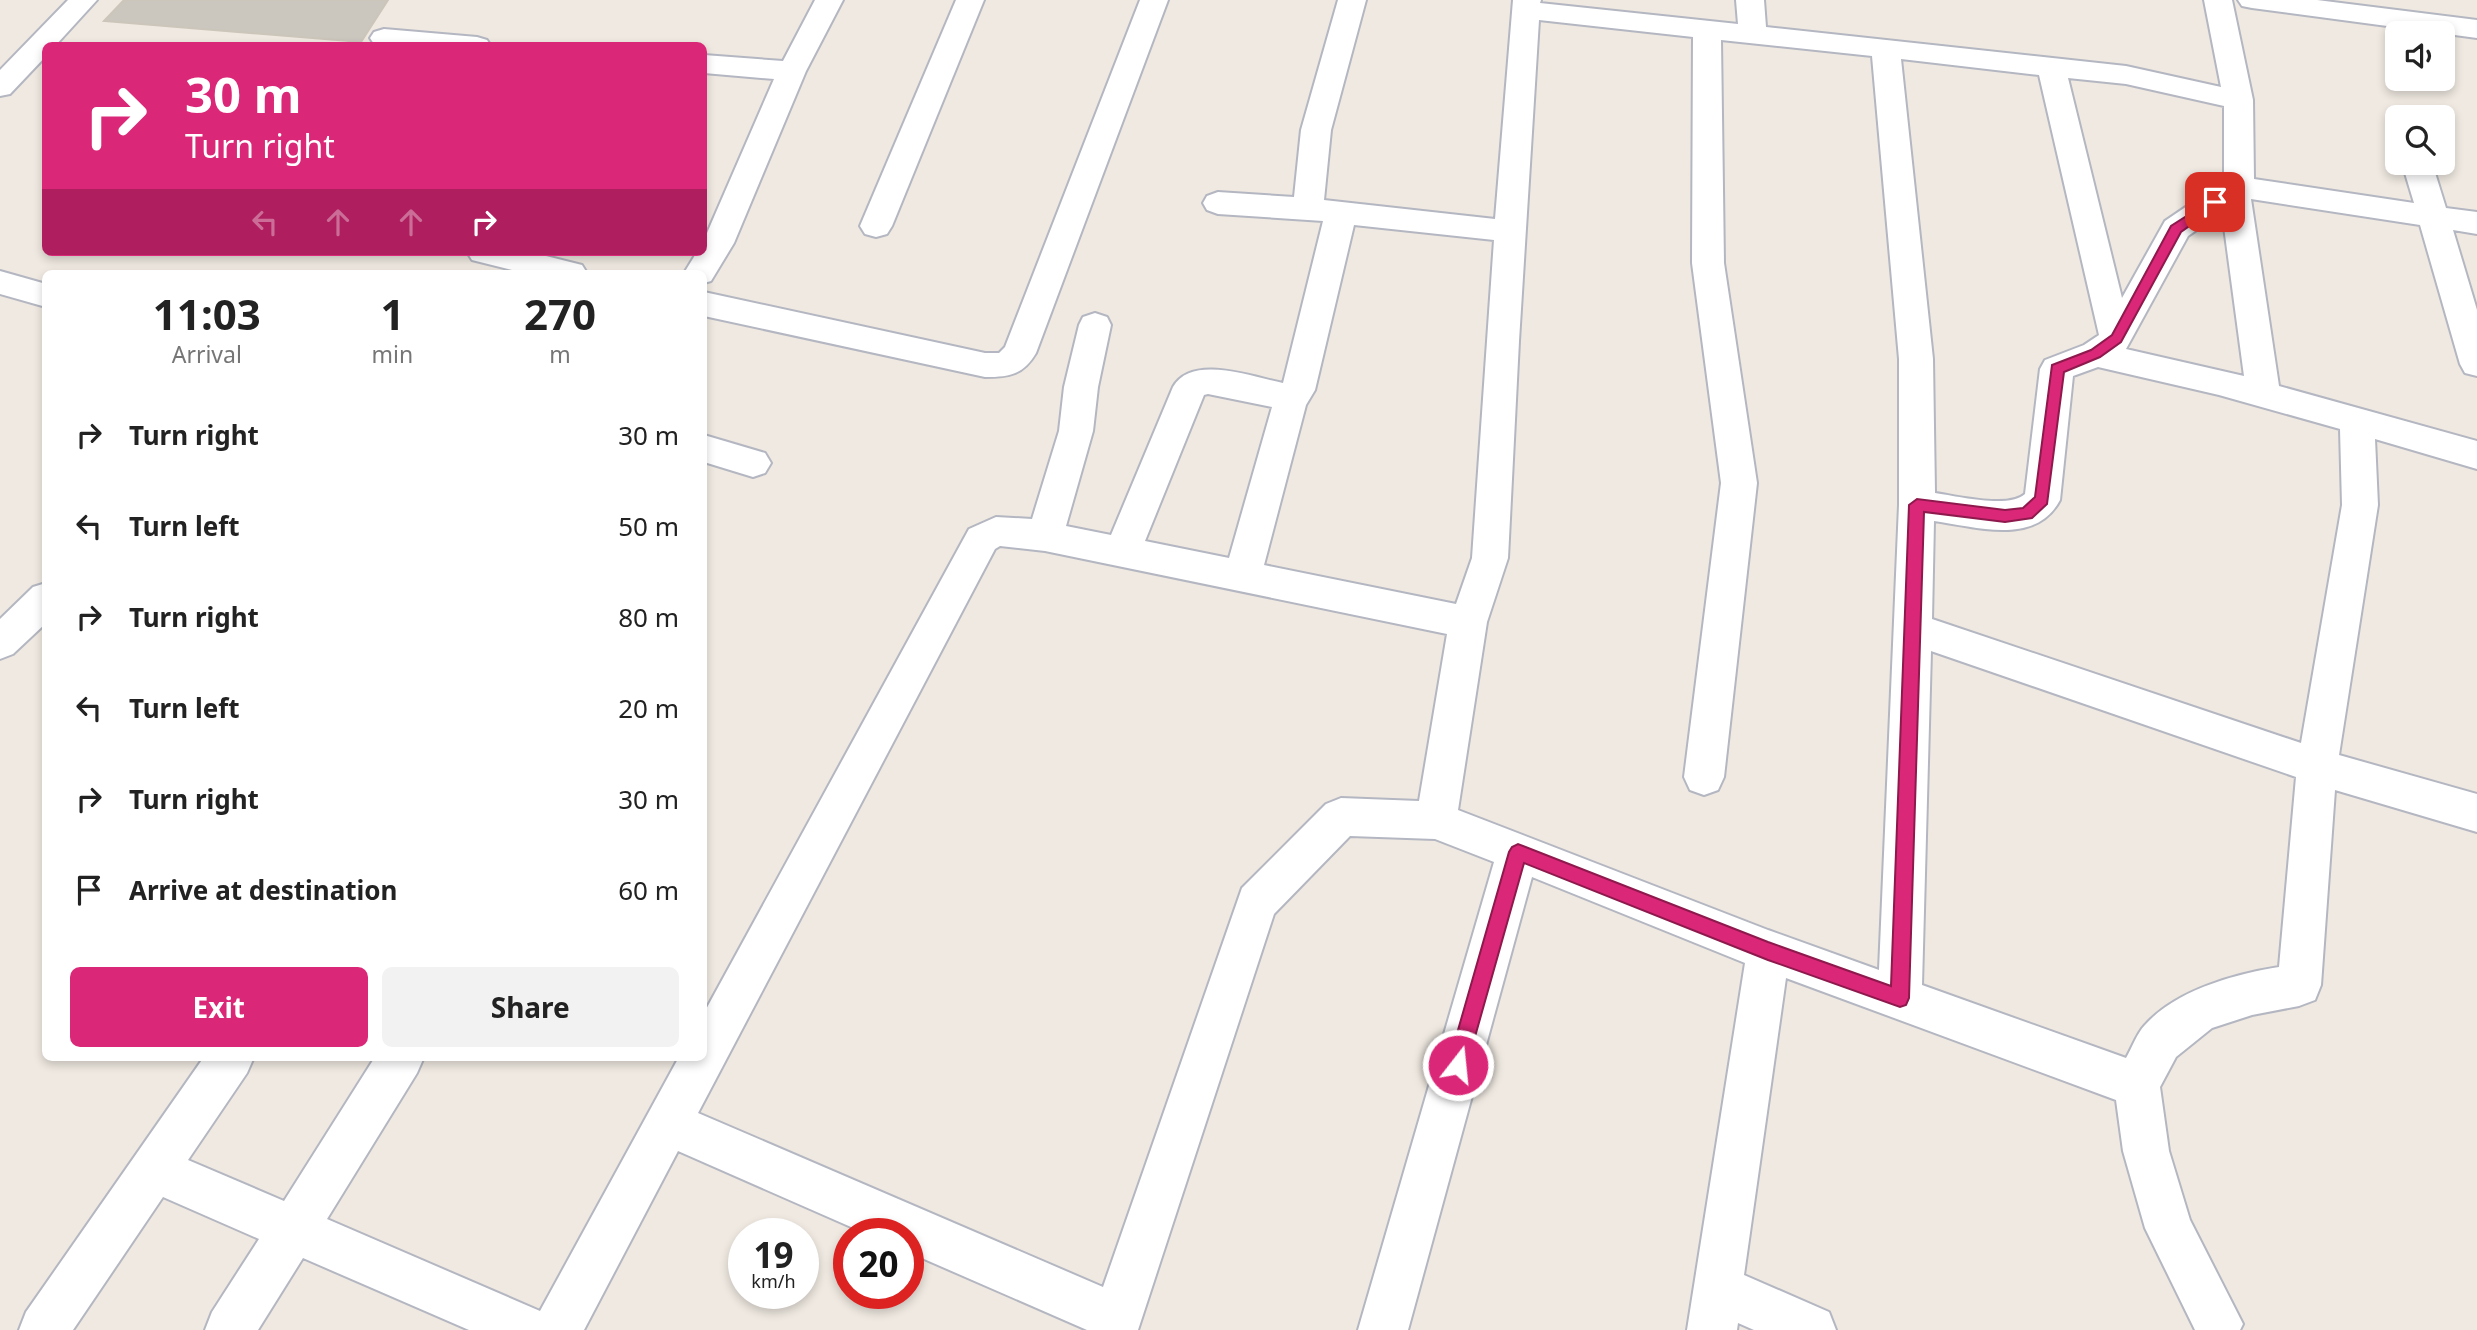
<!DOCTYPE html>
<style>
body{margin:0;font-family:"Noto Sans",sans-serif;background:#f2f2f2;color:#222;height:100vh;display:flex;flex-direction:column;font-size:26px;white-space:nowrap}
*{box-sizing:border-box;margin:0}
p{font-size:23px;color:#767676}
.icon{flex:none;width:38px;height:38px;fill:none;stroke:currentColor;stroke-width:2;stroke-linecap:round;stroke-linejoin:round}
.map{position:relative;flex:1;overflow:hidden}
.drawer{position:absolute;left:42px;top:270px;width:665px;height:791px;display:flex;flex-direction:column;background:#fff;border-radius:10px;box-shadow:0 4px 10px #0003}
.drawer>*{flex:none}
.guide{position:absolute;left:42px;top:42px;width:665px;height:214px;border-radius:10px;box-shadow:0 4px 10px #0003;background:#db2777;color:#fff;overflow:hidden}
.controls{position:absolute;left:2385px;top:21px;display:grid;gap:14px}
.controls a{display:grid;place-items:center;width:70px;height:70px;border-radius:10px;background:#fff;box-shadow:0 4px 10px #0003;font-size:35px}
.speed{position:absolute;left:728px;top:1218px;display:flex;gap:14px;font-size:35px;font-weight:700;text-align:center}
.speed>*{display:grid;place-content:center;width:91px;height:91px;border-radius:50%;background:#fff;box-shadow:0 4px 10px #0003;line-height:1}
.speed small{font-size:18px;font-weight:400}
.speed .limit{border:10px solid #d22;background:#fff;color:#111}
.pin{position:absolute;display:grid;place-items:center;width:60px;height:60px;color:#fff;margin:-30px;border-radius:14px;box-shadow:0 4px 10px #0006}
.me{position:absolute;width:77px;margin:-38px;rotate:16deg;stroke-linejoin:round;filter:drop-shadow(0 0 5px #0008)}
.turn{display:flex;align-items:center;gap:24px;height:147px;padding:0 28px;font-size:32px}
.turn .icon{width:91px;height:91px;stroke-width:2.5}
.turn b{display:block;font-size:49px;line-height:60px}
.lanes{display:flex;align-items:center;height:66px;padding:0 28px;background:#0003;justify-content:center;gap:35px;direction:ltr}
.lanes .off{opacity:.35}
.eta{display:flex;justify-content:space-evenly;align-items:center;height:119px;text-align:center}
.eta b{font-size:42px;font-weight:700;line-height:49px}
.button{display:flex;gap:14px;margin-top:auto;padding:14px 28px}
.button a{flex:1;height:80px;border-radius:10px;background:#db2777;color:#fff;font-size:28px;font-weight:700;line-height:80px;text-align:center}
.button a+a{background:#f2f2f2;color:#222}
ul{padding:0;list-style:none}
li{display:flex;align-items:center;gap:21px;height:91px;padding:0 28px}
li div{flex:1}
li b{display:block;font-size:26px}
li em{font-style:normal}
.map>svg:first-child{display:block}
</style>
<div class="map">
<svg width="2477" height="1330" viewBox="0 0 2477 1330">
<rect width="100%" height="100%" fill="#efe9e1"/>
<polygon fill="#cbc7bf" stroke="#cbc5ba" stroke-width="2" points="124,0 388,0 361,42 104,21"/>
<g fill="none" stroke-linecap="round" stroke-linejoin="round">
<defs>
<g id="minor">
<polygon points="68,0 97,0 55,46 46,46 46,56 10,94 0,96 0,70"/>
<polygon points="815,0 843,0 806,71 734,243 711,281 704,283 704,273 684,273 697,252 704,252 704,240 774,79 704,73 704,55 783,61"/>
<polygon points="956,0 984,0 892,226 887,234 876,237 865,234 860,226"/>
<path d="M1140,0H1168L1036,353C1023,375 1009,377 985,377L704,316V292L985,353H999L1005,347Z"/>
<path d="M1338,0H1366L1331,130L1324,200L1495,219L1513,0H1541L1540,3L1738,24L1736,0H1764L1766,27L2126,66L2221,87L2204,0H2232L2253,100L2254,179L2414,203L2402,163H2432L2446,208L2477,212V234L2453,230L2477,310V376L2465,373L2460,364L2420,225L2251,199L2279,386L2477,441V469L2375,439L2378,505L2339,755L2477,794V832L2335,790L2321,985L2315,1000L2299,1006L2252,1015L2212,1028L2176,1057L2160,1087L2169,1151L2190,1220L2243,1324L2240,1330H2195L2145,1228L2123,1151L2116,1100L1786,978L1744,1275L1829,1312L1836,1330H1754L1738,1323L1737,1330H1687L1745,963L1532,877L1408,1330H1358L1494,862L1435,839L1350,836L1274,914L1138,1330H1087L908,1252V1234H867L678,1151L584,1330H469L303,1258L258,1330H205L212,1312L259,1239L163,1197L73,1330H19L26,1312L204,1057H254L247,1073L188,1160L284,1201L375,1057H424L417,1073L327,1219L540,1311L679,1057H704V1013L969,529L996,517L1032,519L1059,431L1064,387L1079,325L1083,317L1095,313L1107,317L1111,325L1098,387L1093,431L1066,526L1111,535L1173,387C1192,354 1252,377 1283,383L1323,221L1218,214L1207,210L1203,203L1207,196L1218,192L1294,197L1301,130ZM1539,20L1693,37L1692,263L1721,483L1684,777L1690,790L1704,795L1718,790L1724,777L1757,483L1724,263L1721,40L1872,56L1899,359V505L1879,970L1768,930L1458,810L1487,622L1508,558L1519,341ZM1901,59L2039,75L2099,335L2084,345L2045,360L2040,369L2025,494C2009,509 1957,496 1935,493L1933,359ZM2068,78L2126,84L2224,106V181L2165,221L2122,298ZM2222,212L2244,376L2126,349L2188,236ZM1354,225L1494,240L1472,558L1456,604L1264,565L1306,405L1315,390ZM2098,367L2219,395L2340,429L2342,505L2301,743L1932,619L1934,521C1977,527 2036,546 2060,500L2073,376ZM1208,394L1272,407L1229,558L1145,541L1204,395ZM1000,546L1045,551L1447,634L1419,801L1341,798L1326,804L1242,888L1103,1287L698,1113L995,549ZM1931,651L2296,777L2279,967C2235,974 2176,990 2145,1025C2137,1033 2132,1048 2126,1058L1922,985Z"/>
<polygon points="2238,0 2317,0 2477,20 2477,38 2252,8 2242,6"/>
<polygon points="384,29 477,37 487,40 491,46 374,44 370,38 374,32"/>
<polygon points="467,252 530,252 582,265 587,273 524,273 472,260"/>
<polygon points="0,271 46,284 46,307 0,294"/>
<polygon points="704,435 765,453 771,463 765,473 753,477 704,462"/>
<polygon points="46,583 46,623 13,654 0,659 0,619 33,587"/>
</g>
</defs>
<use href="#minor" stroke="#b4b7c1" stroke-width="4"/>
<use href="#minor" fill="#fff" fill-rule="evenodd"/>
</g>
<polygon fill="#db2777" stroke="#8e194d" stroke-width="2" points="2215,198 2221,202 2219,205 2181,232 2121,342 2100,357 2064,372 2047,504 2032,518 2005,522 1924,512 1909,998 1906,1005 1900,1007 1768,960 1524,863 1467,1065 1464,1071 1458,1074 1451,1071 1448,1065 1509,852 1512,847 1518,844 1768,942 1891,986 1909,505 1917,499 2005,510 2023,508 2035,497 2052,365 2091,350 2112,335 2171,226"/>
</svg>
<div class="controls">
<a><svg class="icon" aria-label="sound" viewBox="0 0 24 24"><path d="M4 9h4l5-4v14l-5-4H4zM17 9q2 3 0 6"/></svg></a>
<a><svg class="icon" aria-label="search" viewBox="0 0 24 24"><circle cx="10" cy="10" r="6"/><path d="M15 15l6 6"/></svg></a>
</div>
<div class="speed"><div>19<small>km/h</small></div><div class="limit">20</div></div>
<div class="pin" style="left:2215px;top:202px;background:#d93025"><svg class="icon" aria-label="arrive" viewBox="0 0 24 24"><path d="M6 21V4h12l-3 4 3 4H6"/></svg></div>
<svg class="me" style="left:1458px;top:1065px" viewBox="-20 -20 40 40"><circle r="17" fill="#db2777" stroke="#fff" stroke-width="3"/><path d="M0-11L8 9 0 5-8 9z" fill="#fff"/></svg>
<div class="guide">
<div class="turn"><svg class="icon" aria-label="right" viewBox="0 0 24 24"><path d="M7 20v-9h11M14 6l5 5-5 5"/></svg><div><b>30 m</b>Turn right</div></div>
<div class="lanes"><svg class="icon off" aria-label="left" viewBox="0 0 24 24"><path d="M17 20v-9H6M10 6l-5 5 5 5"/></svg><svg class="icon off" aria-label="ahead" viewBox="0 0 24 24"><path d="M12 20V5M6 11l6-6 6 6"/></svg><svg class="icon off" aria-label="ahead" viewBox="0 0 24 24"><path d="M12 20V5M6 11l6-6 6 6"/></svg><svg class="icon" aria-label="right" viewBox="0 0 24 24"><path d="M7 20v-9h11M14 6l5 5-5 5"/></svg></div>
</div>
<section class="drawer">
<div class="eta">
<div><b>11:03</b><p>Arrival</p></div>
<div><b>1</b><p>min</p></div>
<div><b>270</b><p>m</p></div>
</div>
<ul>
<li><svg class="icon" aria-label="right" viewBox="0 0 24 24"><path d="M7 20v-9h11M14 6l5 5-5 5"/></svg><div><b>Turn right</b></div><em>30 m</em></li>
<li><svg class="icon" aria-label="left" viewBox="0 0 24 24"><path d="M17 20v-9H6M10 6l-5 5 5 5"/></svg><div><b>Turn left</b></div><em>50 m</em></li>
<li><svg class="icon" aria-label="right" viewBox="0 0 24 24"><path d="M7 20v-9h11M14 6l5 5-5 5"/></svg><div><b>Turn right</b></div><em>80 m</em></li>
<li><svg class="icon" aria-label="left" viewBox="0 0 24 24"><path d="M17 20v-9H6M10 6l-5 5 5 5"/></svg><div><b>Turn left</b></div><em>20 m</em></li>
<li><svg class="icon" aria-label="right" viewBox="0 0 24 24"><path d="M7 20v-9h11M14 6l5 5-5 5"/></svg><div><b>Turn right</b></div><em>30 m</em></li>
<li><svg class="icon" aria-label="arrive" viewBox="0 0 24 24"><path d="M6 21V4h12l-3 4 3 4H6"/></svg><div><b>Arrive at destination</b></div><em>60 m</em></li>
</ul>
<div class="button"><a>Exit</a><a>Share</a></div>
</section>
</div>
